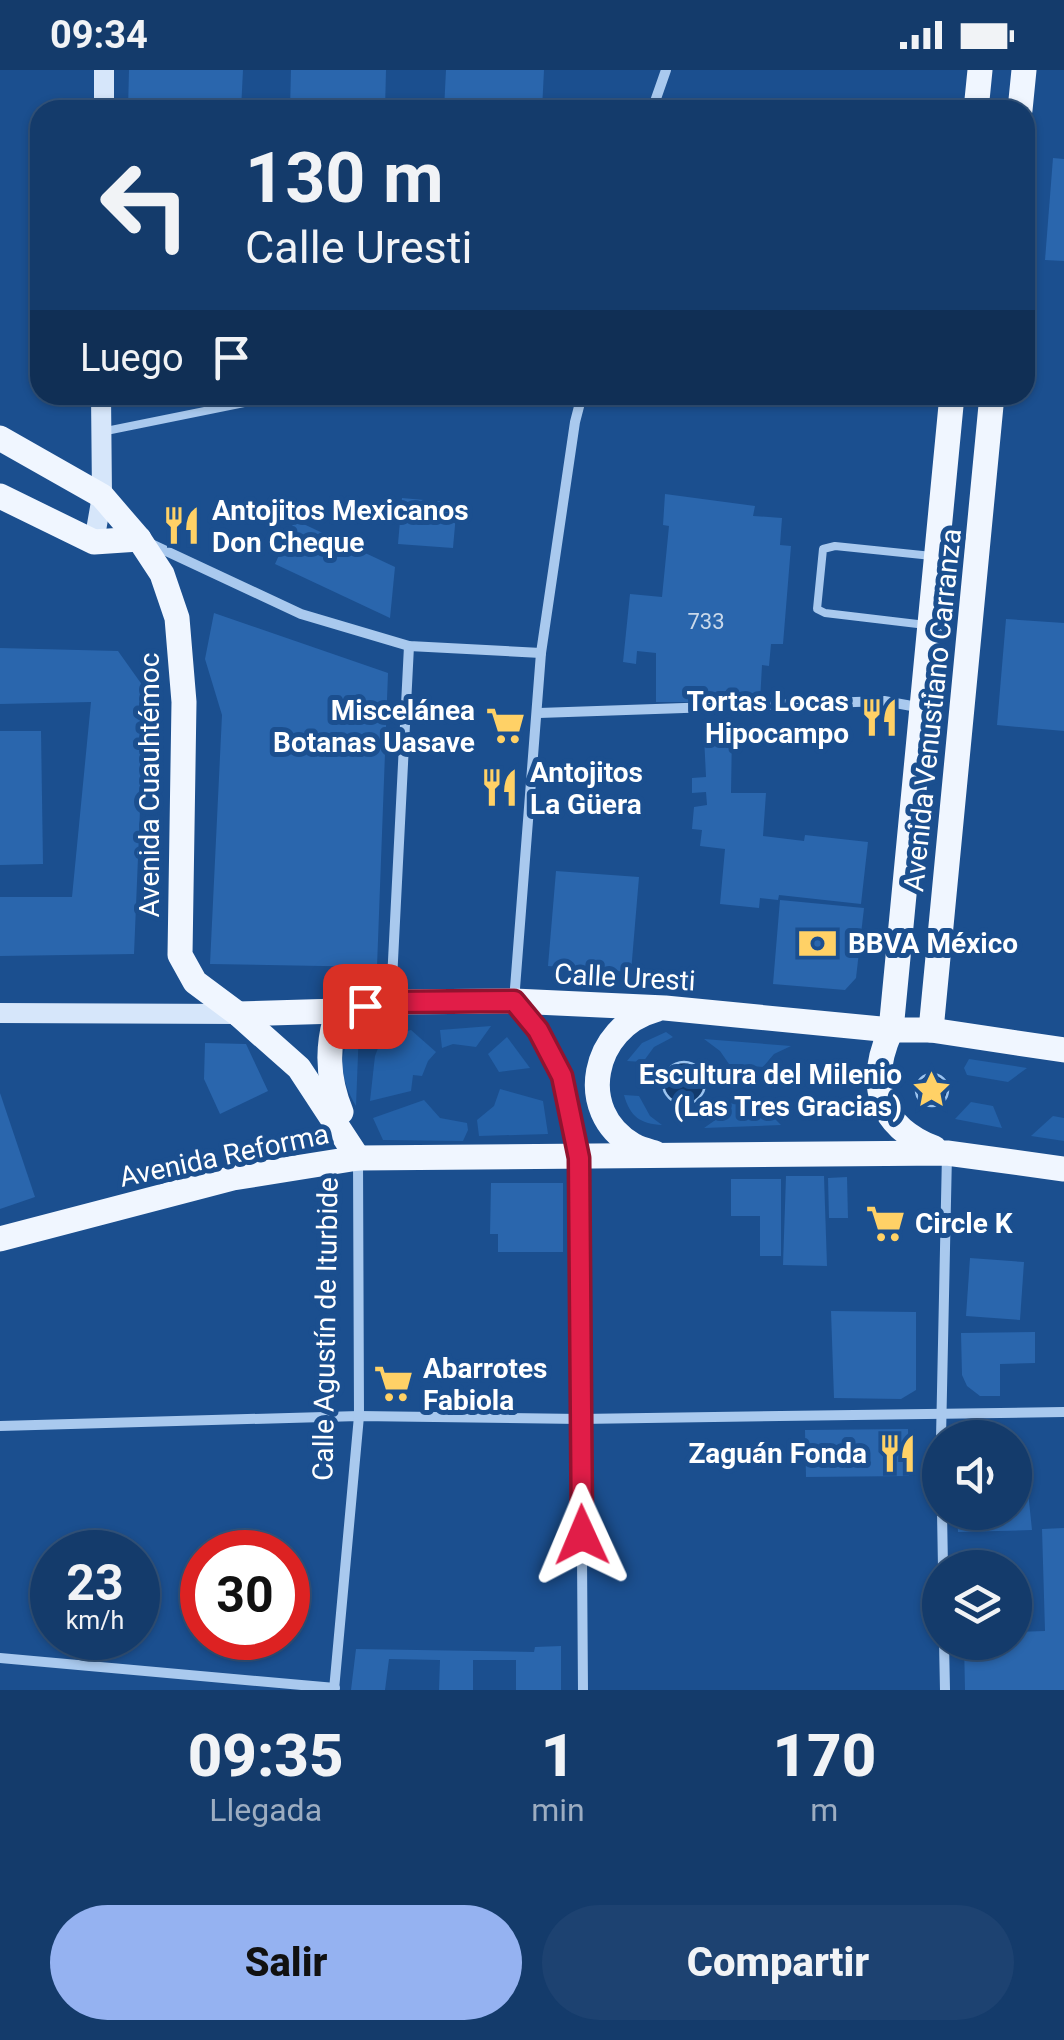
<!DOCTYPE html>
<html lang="es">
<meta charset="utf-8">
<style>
body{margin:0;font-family:Roboto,sans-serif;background:#1d4271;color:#f1f3f6;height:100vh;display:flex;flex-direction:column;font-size:38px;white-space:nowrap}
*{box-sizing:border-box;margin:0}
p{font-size:32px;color:#9dadc1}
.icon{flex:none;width:55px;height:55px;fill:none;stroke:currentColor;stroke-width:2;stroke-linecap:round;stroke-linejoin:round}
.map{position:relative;height:1620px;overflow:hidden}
.panel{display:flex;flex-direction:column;background:#143b6b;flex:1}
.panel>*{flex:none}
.hud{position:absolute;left:30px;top:30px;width:1005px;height:305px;border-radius:30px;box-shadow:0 2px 8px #0004,0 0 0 2px #33557e;background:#143b6b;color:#f1f3f6;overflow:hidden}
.fabs{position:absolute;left:922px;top:1350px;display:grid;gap:20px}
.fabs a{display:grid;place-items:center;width:110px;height:110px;border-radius:50%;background:#143b6b;box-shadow:0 2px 8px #0004,0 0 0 2px #33557e;font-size:50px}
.speed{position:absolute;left:30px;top:1460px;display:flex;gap:20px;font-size:50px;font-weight:700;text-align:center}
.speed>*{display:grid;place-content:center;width:130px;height:130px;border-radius:50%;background:#143b6b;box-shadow:0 2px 8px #0004,0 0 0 2px #33557e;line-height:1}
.speed small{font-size:25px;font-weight:400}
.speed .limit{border:15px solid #d22;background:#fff;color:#111}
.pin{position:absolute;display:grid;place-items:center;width:85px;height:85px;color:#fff;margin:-42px;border-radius:20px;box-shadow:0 5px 15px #0006}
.me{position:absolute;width:110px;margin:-55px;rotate:359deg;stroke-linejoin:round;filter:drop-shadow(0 0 8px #0008)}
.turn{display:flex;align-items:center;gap:35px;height:210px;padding:0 50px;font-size:45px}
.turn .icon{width:130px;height:130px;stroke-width:2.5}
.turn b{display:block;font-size:70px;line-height:85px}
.then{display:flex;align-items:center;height:95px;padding:0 50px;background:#0003;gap:20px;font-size:38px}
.eta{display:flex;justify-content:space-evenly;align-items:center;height:170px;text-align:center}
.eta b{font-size:60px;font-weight:800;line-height:70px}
.cta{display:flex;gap:20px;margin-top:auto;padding:20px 50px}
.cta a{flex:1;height:115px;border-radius:60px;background:#95b2f1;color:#111;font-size:40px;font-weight:800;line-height:115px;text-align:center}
.cta a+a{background:#1d4271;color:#f1f3f6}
.status{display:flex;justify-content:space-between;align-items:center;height:70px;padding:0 50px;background:#143b6b;direction:ltr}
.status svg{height:28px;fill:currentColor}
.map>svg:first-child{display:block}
</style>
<div class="status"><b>09:34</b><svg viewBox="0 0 49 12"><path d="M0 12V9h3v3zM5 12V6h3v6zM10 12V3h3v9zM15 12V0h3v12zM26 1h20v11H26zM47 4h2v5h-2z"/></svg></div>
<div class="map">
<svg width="1064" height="1620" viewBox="0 0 1064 1620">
<rect width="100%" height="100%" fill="#1b4f8f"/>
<g fill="#2461a8">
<polygon points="491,956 476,977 453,974 442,978 440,960"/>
<path d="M359,959L356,1036C341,1011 334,980 359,959Z"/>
<polygon points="411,960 436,982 428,991 422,1006 413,1005 411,1021 370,1031 375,986 382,968"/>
<polygon points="666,962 673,967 654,977 643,992 627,991 642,973"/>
<polygon points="507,967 530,998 499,1002 488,984"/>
<polygon points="704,969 791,976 774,984 763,997 729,994 720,981"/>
<polygon points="969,989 1027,998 1008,1012 967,1005 964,998"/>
<polygon points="500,1019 543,1031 548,1064 479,1066 477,1050 494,1036"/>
<path d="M624,1025L639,1026L650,1046L662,1055C641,1054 630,1047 624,1025Z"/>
<polygon points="424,1030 440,1048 467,1053 468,1060 463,1071 383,1070 373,1048"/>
<polygon points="730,1032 762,1036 781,1055 704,1058 721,1046"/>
<polygon points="971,1032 993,1036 1002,1058 955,1049"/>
<polygon points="1053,1046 1064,1048 1064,1071 1031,1066"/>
</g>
<g fill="#123a6d" stroke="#9cc4f0" stroke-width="2.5">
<circle cx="684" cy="1013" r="21"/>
<circle cx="932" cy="1020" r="16"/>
</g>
<g fill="#2a66ad">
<polygon points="129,0 243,0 241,40 128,40"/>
<polygon points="291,0 386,0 385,40 290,40"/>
<polygon points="446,0 544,0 542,40 444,40"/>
<polygon points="1053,88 1064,89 1064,191 1045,190"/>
<polygon points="665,424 755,436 753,446 782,448 780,475 791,476 783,574 771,574 769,596 762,595 760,632 656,632 656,583 637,581 636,594 623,592 630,524 662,527 669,456 663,455"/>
<polygon points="402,428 457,433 453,478 398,474"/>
<polygon points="295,450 395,497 390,548 275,494"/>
<polygon points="214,543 388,603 377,897 210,894 222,645 205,589"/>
<polygon points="1006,549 1064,553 1064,661 997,655"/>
<polygon points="0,578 118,581 145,619 134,884 0,886 0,827 72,827 91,632 0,634"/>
<polygon points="0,661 41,661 43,794 0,795"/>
<polygon points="718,661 732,662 731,723 766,723 763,766 804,771 805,765 868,772 861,834 779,825 778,830 760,828 759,838 720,834 725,779 700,776 702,760 692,759 694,737 707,735 706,722 692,723 692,708 706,707 704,666"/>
<polygon points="556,801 639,807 631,902 548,896"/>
<polygon points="780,830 864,838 856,908 845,920 773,914"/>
<polygon points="205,973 246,974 268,1021 220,1044 204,1009"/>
<polygon points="0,1023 35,1127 0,1139"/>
<polygon points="786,1106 824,1106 827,1196 783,1195"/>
<polygon points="847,1107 848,1148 829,1148 828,1108"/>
<polygon points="731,1109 781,1109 781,1186 760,1186 760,1146 731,1146"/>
<polygon points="491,1113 563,1113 563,1182 498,1182 498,1164 490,1164"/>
<polygon points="970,1188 1024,1192 1020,1250 966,1246"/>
<polygon points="831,1241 916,1242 916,1320 901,1329 834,1328"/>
<polygon points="1035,1262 1035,1293 1000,1294 1000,1326 980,1326 967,1316 962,1305 961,1263"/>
<polygon points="908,1359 909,1406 806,1407 805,1360"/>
<polygon points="1015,1381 1024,1383 1032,1460 958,1462 957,1442 1015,1442"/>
<polygon points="1064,1458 1064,1620 965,1620 964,1572 1015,1572 1015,1562 1045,1561 1042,1459"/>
<polygon points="561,1576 561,1620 516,1620 516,1590 473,1590 473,1620 439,1620 440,1590 389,1589 385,1620 351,1620 356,1579 534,1582 535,1577"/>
</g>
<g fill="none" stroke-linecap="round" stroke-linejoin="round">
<g stroke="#a9c9ee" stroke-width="8">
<polyline points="106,361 284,325"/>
<polyline points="926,555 825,543 817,539 823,479 835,476 932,486"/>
</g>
<g stroke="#a9c9ee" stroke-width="10">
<polyline points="652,40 666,0"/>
<path d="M582,325L575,352L541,583L514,931C561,987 565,1018 579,1088L583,1620"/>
<polyline points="149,473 301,544 409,576 541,583"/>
<polyline points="539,643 884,631 923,638"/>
<polyline points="391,930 409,576"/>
<polyline points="0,1356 359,1346 580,1349 1064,1342"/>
<polyline points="941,1368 947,1084"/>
<polyline points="942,1442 943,1498"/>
<polyline points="944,1572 945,1620"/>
<polyline points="0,1588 335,1618"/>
<polyline points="334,1620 359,1346 358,1088"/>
</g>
<g stroke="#d6e6fa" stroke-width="20">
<polyline points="104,40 104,0"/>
<polyline points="94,472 102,426 101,325"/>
<polyline points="0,943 238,944"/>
</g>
<g stroke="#f0f6ff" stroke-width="25">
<polyline points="976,40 980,0"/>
<polyline points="1020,40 1024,0"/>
<polyline points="0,368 102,426 139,469 162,504 177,548 184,632 180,885 195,912 238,944 299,998 358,1088"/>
<polyline points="0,426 94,472 139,469"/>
<path d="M655,940C593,957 574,1041 633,1075C639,1079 648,1081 655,1083"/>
<path d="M338,941C326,976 327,1008 341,1042"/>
<polyline points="238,944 338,941 391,932 514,931 665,938 891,960 931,960 1064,980"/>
<polyline points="931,960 992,325"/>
<path d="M934,1078C878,1056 867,1013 891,960L952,325"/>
<polyline points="0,1169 233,1108 358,1088 947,1083 1064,1099"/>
</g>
</g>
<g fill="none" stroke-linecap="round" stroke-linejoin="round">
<defs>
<polyline id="route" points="365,936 391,932 514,931 538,960 562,1006 579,1088 582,1465"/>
</defs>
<use href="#route" stroke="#92132f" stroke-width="25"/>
<use href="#route" stroke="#e11d48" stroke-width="18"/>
</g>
<defs>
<symbol id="restaurant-bare" viewBox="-9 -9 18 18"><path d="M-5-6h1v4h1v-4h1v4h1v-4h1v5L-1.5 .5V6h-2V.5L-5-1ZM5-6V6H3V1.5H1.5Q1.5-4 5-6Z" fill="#ffd166" stroke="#1b4f8f" stroke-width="2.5" paint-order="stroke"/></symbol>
<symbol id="supermarket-bare" viewBox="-9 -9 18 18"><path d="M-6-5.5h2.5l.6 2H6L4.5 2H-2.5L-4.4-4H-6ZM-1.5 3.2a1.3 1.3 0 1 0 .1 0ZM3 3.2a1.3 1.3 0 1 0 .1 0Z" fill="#ffd166" stroke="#1b4f8f" stroke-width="2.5" paint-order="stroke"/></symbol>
<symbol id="bank-bare" viewBox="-9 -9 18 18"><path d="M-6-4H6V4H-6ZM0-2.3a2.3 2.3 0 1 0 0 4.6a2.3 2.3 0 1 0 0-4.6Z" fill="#ffd166" stroke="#1b4f8f" stroke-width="2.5" paint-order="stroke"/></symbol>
<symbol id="sight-bare" viewBox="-9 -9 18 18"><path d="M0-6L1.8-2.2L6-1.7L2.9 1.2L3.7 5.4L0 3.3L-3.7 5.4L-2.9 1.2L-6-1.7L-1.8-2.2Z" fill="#ffd166" stroke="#1b4f8f" stroke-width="2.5" paint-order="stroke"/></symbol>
</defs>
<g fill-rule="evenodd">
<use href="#restaurant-bare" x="154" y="428" width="55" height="55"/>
<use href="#restaurant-bare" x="852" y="620" width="55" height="55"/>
<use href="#supermarket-bare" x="478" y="628" width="55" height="55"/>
<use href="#restaurant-bare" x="472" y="690" width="55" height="55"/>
<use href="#bank-bare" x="790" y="846" width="55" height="55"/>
<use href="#sight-bare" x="904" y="992" width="55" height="55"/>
<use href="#supermarket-bare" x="858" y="1126" width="55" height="55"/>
<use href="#supermarket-bare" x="366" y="1286" width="55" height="55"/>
<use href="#restaurant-bare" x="870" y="1356" width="55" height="55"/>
</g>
<g text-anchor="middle" stroke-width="10" stroke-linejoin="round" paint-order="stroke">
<g font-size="22" fill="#cad9ea">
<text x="706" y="559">733</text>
</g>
<g font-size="28" font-weight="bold" fill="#fff" stroke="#1b4f8f" text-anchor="start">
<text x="212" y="450">Antojitos Mexicanos<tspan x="212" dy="32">Don Cheque</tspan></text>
<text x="849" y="641" text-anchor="end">Tortas Locas<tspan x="849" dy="32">Hipocampo</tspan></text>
<text x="475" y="650" text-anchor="end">Miscelánea<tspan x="475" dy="32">Botanas Uasave</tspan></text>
<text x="530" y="712">Antojitos<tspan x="530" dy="32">La Güera</tspan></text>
<text x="848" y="883">BBVA México</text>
<text x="902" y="1014" text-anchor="end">Escultura del Milenio<tspan x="902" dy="32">(Las Tres Gracias)</tspan></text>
<text x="915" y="1163">Circle K</text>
<text x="423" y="1308">Abarrotes<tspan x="423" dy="32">Fabiola</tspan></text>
<text x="867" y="1393" text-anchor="end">Zaguán Fonda</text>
</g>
<g font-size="28" fill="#fff" stroke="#1b4f8f">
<text transform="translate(932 640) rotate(-84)" y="10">Avenida Venustiano Carranza</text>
<text transform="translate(149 715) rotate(-90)" y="10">Avenida Cuauhtémoc</text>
<text transform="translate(625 907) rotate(3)" y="10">Calle Uresti</text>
<text transform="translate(224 1085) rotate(-12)" y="10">Avenida Reforma</text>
<text transform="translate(325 1259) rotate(-89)" y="10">Calle Agustín de Iturbide</text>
</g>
</g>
</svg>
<div class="fabs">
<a><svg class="icon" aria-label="sound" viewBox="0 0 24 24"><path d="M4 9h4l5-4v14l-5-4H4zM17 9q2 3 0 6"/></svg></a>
<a><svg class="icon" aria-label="layers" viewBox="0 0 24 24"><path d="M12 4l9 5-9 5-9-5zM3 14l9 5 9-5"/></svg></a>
</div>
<div class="speed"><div>23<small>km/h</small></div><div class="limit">30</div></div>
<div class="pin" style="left:365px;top:936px;background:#d93025"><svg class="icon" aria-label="arrive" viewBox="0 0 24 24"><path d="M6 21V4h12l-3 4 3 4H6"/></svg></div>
<svg class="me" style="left:582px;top:1465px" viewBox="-20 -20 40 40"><path d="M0-17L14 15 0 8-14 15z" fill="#e11d48" stroke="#fff" stroke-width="4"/></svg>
<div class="hud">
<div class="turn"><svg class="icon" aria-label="left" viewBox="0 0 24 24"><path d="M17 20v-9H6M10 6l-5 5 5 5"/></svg><div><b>130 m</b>Calle Uresti</div></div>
<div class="then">Luego<svg class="icon" aria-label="arrive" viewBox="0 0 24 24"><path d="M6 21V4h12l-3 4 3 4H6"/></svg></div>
</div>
</div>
<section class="panel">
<div class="eta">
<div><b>09:35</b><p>Llegada</p></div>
<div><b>1</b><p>min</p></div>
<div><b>170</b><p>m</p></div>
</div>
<div class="cta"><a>Salir</a><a>Compartir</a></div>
</section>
